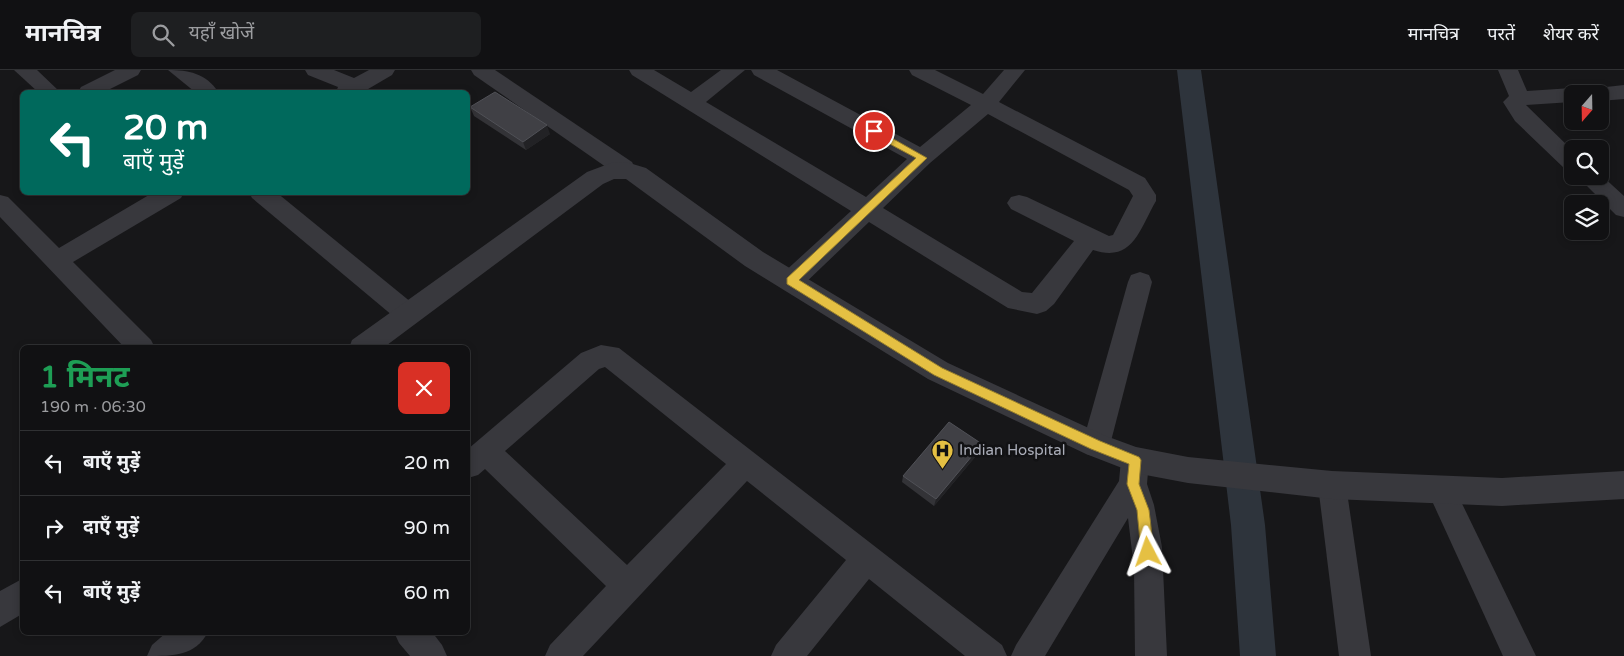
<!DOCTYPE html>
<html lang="hi">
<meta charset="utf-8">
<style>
body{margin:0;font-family:"Varela Round","Noto Sans Devanagari",sans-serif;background:#1e1f21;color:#f1f3f6;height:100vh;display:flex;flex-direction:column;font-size:19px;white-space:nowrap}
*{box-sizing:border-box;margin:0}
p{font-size:16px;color:#9c9da0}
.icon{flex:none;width:28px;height:28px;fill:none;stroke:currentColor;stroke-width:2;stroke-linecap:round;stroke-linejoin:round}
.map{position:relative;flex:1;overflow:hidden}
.sheet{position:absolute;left:20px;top:275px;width:450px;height:290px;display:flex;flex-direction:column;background:#111113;border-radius:8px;box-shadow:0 2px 8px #0003,0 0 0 1px #303133}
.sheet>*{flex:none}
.top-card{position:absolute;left:20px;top:20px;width:450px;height:105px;border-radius:8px;box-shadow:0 2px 8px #0003,0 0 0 1px #303133;background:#00695c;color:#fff;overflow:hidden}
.needle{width:32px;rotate:200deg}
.buttons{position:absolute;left:1564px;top:15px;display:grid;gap:10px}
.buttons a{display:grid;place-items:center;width:45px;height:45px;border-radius:8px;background:#111113;box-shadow:0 2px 8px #0003,0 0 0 1px #303133;font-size:25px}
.pin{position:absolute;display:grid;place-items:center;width:42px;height:42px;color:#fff;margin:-21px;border:2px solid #fff;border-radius:50%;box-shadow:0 1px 5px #0007}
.me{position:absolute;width:55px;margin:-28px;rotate:356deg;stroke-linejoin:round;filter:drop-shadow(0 0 4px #0008)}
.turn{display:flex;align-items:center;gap:18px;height:105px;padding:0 20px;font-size:22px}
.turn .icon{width:65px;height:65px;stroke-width:2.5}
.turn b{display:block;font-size:35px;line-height:42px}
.round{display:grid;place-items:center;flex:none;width:52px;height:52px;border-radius:8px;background:#1e1f21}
.overview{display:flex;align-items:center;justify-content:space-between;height:85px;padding:0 20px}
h1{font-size:30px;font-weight:700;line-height:38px;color:#1e9e55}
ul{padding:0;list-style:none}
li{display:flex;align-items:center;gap:15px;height:65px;padding:0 20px;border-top:1px solid #303133}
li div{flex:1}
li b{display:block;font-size:19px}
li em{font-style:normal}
header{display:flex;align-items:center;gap:30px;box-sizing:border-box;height:70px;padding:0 25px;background:#111113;border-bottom:1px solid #303133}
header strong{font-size:24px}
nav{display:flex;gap:28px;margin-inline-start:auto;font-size:18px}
.search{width:350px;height:45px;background:#1e1f21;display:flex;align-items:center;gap:12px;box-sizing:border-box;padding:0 18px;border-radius:8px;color:#9c9da0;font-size:19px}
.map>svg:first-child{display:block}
</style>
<header>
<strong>मानचित्र</strong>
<div class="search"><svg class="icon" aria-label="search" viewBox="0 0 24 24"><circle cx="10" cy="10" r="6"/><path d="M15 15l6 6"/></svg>यहाँ खोजें</div>
<nav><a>मानचित्र</a><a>परतें</a><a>शेयर करें</a></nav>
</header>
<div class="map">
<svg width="1624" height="586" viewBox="0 0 1624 586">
<rect width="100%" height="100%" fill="#171719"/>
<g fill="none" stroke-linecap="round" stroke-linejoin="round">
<polygon fill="#2e343c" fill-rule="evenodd" points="1177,0 1201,0 1265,455 1276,586 1240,586 1231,455"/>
<g fill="#38383d" fill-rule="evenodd">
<polygon points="14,0 37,0 60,22 38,22"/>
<polygon points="115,0 141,0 138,5 104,22 78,22 81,17"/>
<path d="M168,0C188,0 206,3 218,22H195Z"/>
<polygon points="305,0 334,0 354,8 369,0 395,0 392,5 363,22 336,22 338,17 308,5"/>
<polygon points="471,0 495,0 632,92 635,98 632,104 624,106 616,104 474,5"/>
<path d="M629,0H654L691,22L721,0H745L706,32L866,127L907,89L754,5L751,0H777L920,77L971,35L912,5L909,0H935L983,24L1004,0H1025L999,32L1145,108L1156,125V131C1139,160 1133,193 1093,180L1054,234L1046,241L1037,244L1008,238L869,152L800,218L791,221L782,218L779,211L782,204L851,141L632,5ZM988,44L1129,120L1133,126L1113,165L1109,166L1027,127L1019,125L1011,127L1007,133L1011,139L1074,171L1032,223L1022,222L883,138L930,93Z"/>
<polygon points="1498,0 1518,0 1527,21 1572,18 1579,20 1582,24 1572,24 1572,32 1526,35 1572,80 1572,100 1564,98 1515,51 1503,32 1509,26"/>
<polygon points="1624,15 1624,29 1600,31 1600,24 1585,24 1588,19"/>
<polygon points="1600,104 1624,126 1624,147 1616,145 1577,106 1600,106"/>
<polygon points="154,122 184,122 181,128 73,192 151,270 155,278 125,278 0,147 0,125 8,127 59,178"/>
<polygon points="249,122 276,122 417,237 421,244 417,251 408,254 399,251 252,128"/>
<polygon points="1140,202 1149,205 1152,212 1110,375 1106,384 1096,387 1086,384 1082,375 1128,212 1131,205"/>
<path d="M601,275L619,278L1002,575L1007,586H965L869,509L807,586H771L776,575L846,490L747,411L583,586H545L550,575L606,516L485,399L478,405L468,408V379L581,283ZM605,297L726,394L627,495L505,381L599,299Z"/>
<polygon points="1135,377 1145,381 1149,390 1147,414 1154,435 1162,477 1167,586 1135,586 1134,498 1128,448 1045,586 1011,586 1016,575 1119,411 1121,390 1125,381"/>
<polygon points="1332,402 1342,406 1346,415 1371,586 1339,586 1318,415 1322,406"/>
<polygon points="1441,407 1451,411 1536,586 1503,586 1427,420 1431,411"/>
<path d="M167,562H208C195,586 174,586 147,586L152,575Z"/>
<polygon points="394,562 432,562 442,575 447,586 410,586 399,573"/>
</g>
<g fill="#38383d" fill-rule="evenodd">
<polygon points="626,92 646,98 763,182 948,293 1106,366 1136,377 1188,387 1332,401 1502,408 1624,401 1624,429 1502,436 1332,429 1188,413 1135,403 1086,384 928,309 745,196 626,109 614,109 603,114 383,278 349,278 352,270 587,102 611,93"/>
<polygon points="22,509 22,544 0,557 0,521"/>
</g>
</g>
<g fill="#333337">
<polygon points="470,37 550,64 526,80 474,46"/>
<polygon points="980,381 934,436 902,412 903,406"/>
</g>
<g fill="#222225">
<polygon points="547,55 550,64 526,80 523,72"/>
<polygon points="982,374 980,381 934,436 936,429"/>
</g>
<g fill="#404045" stroke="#505157">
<polygon points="495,22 547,55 523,72 470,37"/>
<polygon points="949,352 982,374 936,429 903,406"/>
</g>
<polygon fill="#e5c043" stroke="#957d2c" points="874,58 927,88 799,210 942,298 1100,371 1139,387 1141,390 1139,414 1149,440 1154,482 1152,486 1148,488 1143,486 1141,482 1137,440 1127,414 1129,394 1091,379 934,305 787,214 787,208 916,88 871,64 871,59"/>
<defs>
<symbol id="hospital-pin" viewBox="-11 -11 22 30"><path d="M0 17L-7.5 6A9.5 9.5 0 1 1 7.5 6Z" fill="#e5c043" stroke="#121214"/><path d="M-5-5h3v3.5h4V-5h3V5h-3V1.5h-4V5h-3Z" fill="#111"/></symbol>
</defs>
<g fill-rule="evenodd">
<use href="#hospital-pin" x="930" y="368" width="25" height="34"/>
</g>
<g text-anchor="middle" stroke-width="5" stroke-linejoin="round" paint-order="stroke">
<g font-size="15" fill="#aaadb8" stroke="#121214" text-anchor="start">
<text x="959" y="385">Indian Hospital</text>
</g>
</g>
</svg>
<div class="buttons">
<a><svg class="needle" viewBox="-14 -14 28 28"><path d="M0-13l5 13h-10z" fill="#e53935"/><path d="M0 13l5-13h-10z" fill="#9c9da0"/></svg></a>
<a><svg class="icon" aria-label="search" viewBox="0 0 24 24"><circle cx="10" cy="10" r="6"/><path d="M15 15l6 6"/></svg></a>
<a><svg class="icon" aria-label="layers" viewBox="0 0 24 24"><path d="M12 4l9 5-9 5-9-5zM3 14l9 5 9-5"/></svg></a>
</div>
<div class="pin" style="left:874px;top:61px;background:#d93025"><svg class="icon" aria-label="arrive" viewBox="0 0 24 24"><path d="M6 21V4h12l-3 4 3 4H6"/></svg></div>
<svg class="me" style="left:1148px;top:482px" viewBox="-20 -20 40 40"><path d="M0-17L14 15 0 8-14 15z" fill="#e5c043" stroke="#fff" stroke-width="4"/></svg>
<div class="top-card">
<div class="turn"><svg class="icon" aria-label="left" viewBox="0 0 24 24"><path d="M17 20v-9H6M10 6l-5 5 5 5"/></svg><div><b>20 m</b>बाएँ मुड़ें</div></div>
</div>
<section class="sheet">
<div class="overview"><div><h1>1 मिनट</h1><p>190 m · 06:30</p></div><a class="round" style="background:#d93025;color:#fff"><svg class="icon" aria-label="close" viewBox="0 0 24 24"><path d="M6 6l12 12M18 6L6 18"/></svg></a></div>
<ul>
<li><svg class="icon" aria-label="left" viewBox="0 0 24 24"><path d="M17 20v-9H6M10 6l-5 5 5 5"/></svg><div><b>बाएँ मुड़ें</b></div><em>20 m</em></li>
<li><svg class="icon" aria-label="right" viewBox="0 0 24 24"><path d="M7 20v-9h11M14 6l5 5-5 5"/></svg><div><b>दाएँ मुड़ें</b></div><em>90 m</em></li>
<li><svg class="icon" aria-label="left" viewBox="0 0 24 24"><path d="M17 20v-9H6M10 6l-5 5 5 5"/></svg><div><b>बाएँ मुड़ें</b></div><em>60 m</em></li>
</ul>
</section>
</div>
